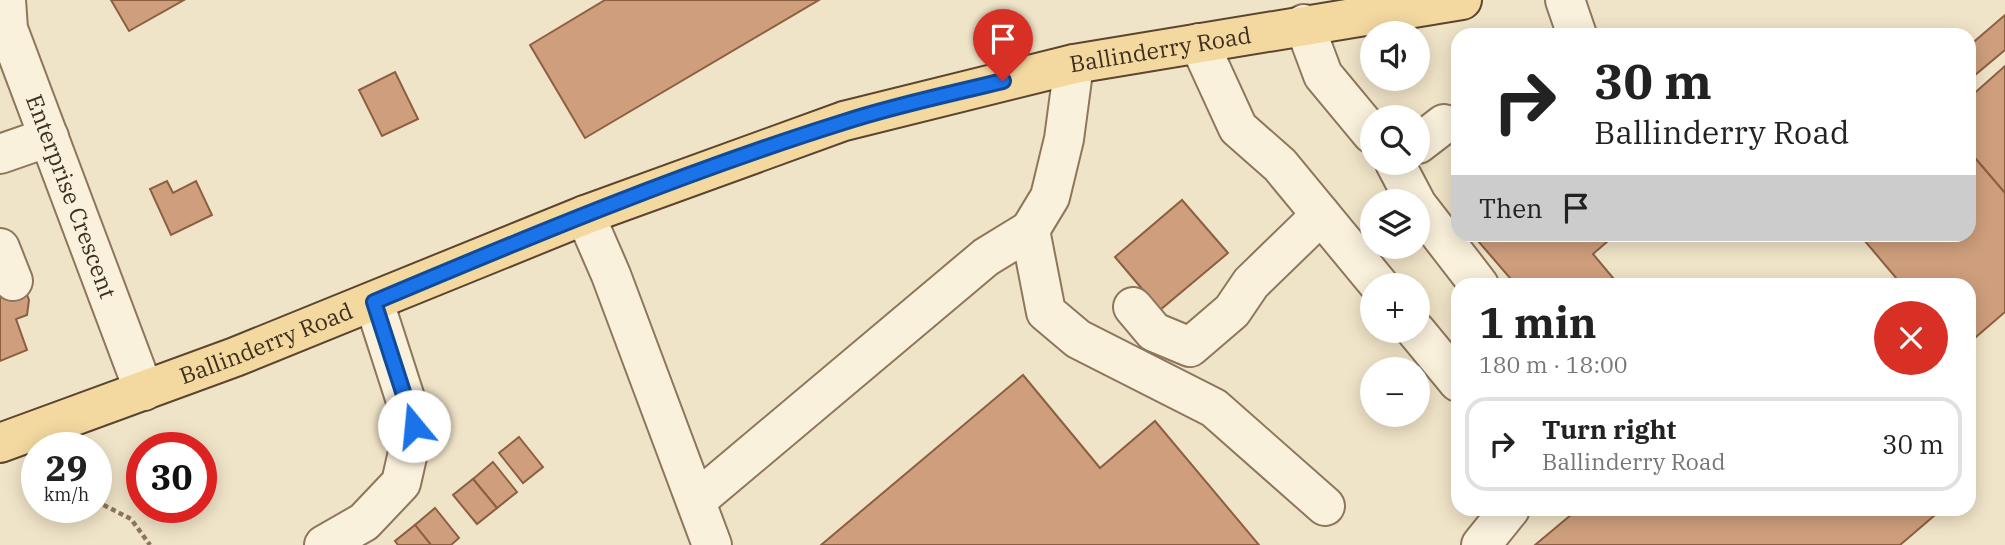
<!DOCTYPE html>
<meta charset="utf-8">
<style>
body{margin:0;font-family:"IBM Plex Serif",serif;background:#f2f2f2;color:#222;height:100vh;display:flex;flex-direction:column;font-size:26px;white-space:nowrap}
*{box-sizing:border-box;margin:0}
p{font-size:23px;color:#767676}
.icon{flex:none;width:38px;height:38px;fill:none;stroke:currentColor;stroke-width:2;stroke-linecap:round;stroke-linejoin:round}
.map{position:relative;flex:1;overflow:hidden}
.sheet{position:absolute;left:1451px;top:278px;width:525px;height:238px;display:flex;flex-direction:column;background:#fff;border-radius:21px;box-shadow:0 4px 18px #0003}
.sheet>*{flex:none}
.banner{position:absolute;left:1451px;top:28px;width:525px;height:214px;border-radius:21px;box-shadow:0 4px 18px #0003;background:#fff;color:#222;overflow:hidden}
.fabs{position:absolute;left:1360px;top:21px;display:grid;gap:14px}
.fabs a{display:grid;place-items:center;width:70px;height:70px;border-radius:50%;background:#fff;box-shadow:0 4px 18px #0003;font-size:35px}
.speed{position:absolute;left:21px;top:432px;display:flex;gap:14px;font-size:35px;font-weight:700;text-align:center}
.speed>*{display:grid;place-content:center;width:91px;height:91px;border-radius:50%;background:#fff;box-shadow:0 4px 18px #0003;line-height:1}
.speed small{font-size:18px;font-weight:400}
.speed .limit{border:10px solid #d22;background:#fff;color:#111}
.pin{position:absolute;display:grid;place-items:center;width:60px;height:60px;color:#fff;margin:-72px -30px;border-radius:50% 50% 50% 0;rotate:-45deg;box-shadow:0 0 7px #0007}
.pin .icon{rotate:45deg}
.me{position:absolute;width:77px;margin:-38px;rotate:343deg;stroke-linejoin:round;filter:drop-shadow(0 0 5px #0008)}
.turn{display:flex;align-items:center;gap:24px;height:147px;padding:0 28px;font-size:32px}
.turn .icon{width:91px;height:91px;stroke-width:2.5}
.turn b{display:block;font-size:49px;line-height:60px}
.then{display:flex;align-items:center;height:66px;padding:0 28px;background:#0003;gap:14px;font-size:26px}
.round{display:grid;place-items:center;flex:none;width:74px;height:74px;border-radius:37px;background:#f2f2f2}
.overview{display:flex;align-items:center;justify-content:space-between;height:119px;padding:0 28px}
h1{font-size:42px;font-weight:700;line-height:52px}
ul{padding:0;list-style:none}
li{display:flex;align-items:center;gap:21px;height:94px;margin:0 14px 10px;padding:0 14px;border:4px solid #e0e0e0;border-radius:21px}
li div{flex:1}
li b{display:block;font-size:26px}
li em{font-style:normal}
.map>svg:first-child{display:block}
</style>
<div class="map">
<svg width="2005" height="545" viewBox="0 0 2005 545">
<rect width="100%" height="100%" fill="#f0e4c8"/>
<g fill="#cf9f7d" stroke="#8d5f41" stroke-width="2">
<polygon points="111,0 184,0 129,31"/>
<polygon points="605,0 819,0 585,138 530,45"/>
<polygon points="2005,15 2005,50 1969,80 1969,46"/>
<polygon points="2005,66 2005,193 1969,151 1969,98"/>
<polygon points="395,72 418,119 382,136 359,90"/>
<polygon points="1969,151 2005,193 2005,312 1969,343 1969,285 1902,285 1859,234 1969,234"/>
<polygon points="167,181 173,193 196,181 212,215 171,235 150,189"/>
<polygon points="1182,200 1228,253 1160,310 1115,257"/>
<polygon points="1472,234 1616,234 1593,254 1619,285 1516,285"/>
<polygon points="0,266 24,286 29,300 27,315 16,319 27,350 0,361"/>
<polygon points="1023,375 1100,468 1155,421 1259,545 821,545"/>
<polygon points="519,437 543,467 523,483 499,453"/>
<polygon points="493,462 517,492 497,508 473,479"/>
<polygon points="473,479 497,508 477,524 453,495"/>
<polygon points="435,508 459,538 451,545 431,545 415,525"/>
<polygon points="1578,509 1942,509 1900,545 1535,545"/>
<polygon points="415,525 431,545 398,545 395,541"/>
</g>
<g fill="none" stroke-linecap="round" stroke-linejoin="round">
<defs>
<g id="minor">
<path id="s1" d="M6,0L8,29L144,391"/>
<polyline points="1565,0 1577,35"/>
<polyline points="1304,24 1323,75 1372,134"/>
<polyline points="1199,43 1238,128 1280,165 1379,285"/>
<polyline points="1074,64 1064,139 1050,197 1030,230 1046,312 1078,339 1214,408 1325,506"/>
<polyline points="1418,144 1444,124"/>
<polyline points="0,154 49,137"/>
<polyline points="1395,163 1415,201"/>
<polyline points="1418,206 1479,285"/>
<polyline points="585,215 611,275 712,545"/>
<polyline points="0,248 13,281"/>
<polyline points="1133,307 1154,332 1190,347 1232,311 1251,283 1321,215"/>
<polyline points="1416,331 1458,382"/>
<polyline points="697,500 986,257 1030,230"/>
<polyline points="324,545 364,522 401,483 414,426 374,302"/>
<polyline points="1481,545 1510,509"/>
</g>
<g id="major">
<path id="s2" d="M0,443L235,357L585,215L844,121L1074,64L1462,0"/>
</g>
</defs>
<use href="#minor" stroke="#8d765c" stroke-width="42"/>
<use href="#major" stroke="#5b4430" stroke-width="42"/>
<polyline stroke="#8d765c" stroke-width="4.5" stroke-dasharray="5 3.5" stroke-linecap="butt" points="96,501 131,519 150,545"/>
<use href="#minor" stroke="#faf1dc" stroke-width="38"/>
<use href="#major" stroke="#f3d9a0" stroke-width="38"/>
</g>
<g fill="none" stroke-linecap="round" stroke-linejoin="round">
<defs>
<path id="route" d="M414,426L374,302C528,237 684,172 844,122C896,105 950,94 1003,81"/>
</defs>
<use href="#route" stroke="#114b97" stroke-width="18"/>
<use href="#route" stroke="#1a73e8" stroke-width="12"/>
</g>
<g text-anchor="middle" stroke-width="7" stroke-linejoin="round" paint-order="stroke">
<g font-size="23" fill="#3d2e20" stroke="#f7eed8">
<text dy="8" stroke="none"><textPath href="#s2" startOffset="1228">Ballinderry Road</textPath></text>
<text dy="8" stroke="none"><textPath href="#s1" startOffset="208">Enterprise Crescent</textPath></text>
<text dy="8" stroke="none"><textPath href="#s2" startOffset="284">Ballinderry Road</textPath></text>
</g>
</g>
</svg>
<div class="fabs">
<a><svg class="icon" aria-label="sound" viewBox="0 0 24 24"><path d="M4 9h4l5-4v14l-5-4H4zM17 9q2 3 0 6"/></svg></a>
<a><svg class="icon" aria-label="search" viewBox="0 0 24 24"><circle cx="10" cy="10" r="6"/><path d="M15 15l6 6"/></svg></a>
<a><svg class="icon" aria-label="layers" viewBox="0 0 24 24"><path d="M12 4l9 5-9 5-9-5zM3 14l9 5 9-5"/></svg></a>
<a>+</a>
<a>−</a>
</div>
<div class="speed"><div>29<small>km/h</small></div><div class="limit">30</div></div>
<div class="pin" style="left:1003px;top:81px;background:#d93025"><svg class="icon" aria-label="arrive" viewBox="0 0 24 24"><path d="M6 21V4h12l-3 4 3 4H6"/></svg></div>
<svg class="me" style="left:414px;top:426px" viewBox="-20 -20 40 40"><circle r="19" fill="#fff"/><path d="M0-13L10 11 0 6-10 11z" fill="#1a73e8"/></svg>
<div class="banner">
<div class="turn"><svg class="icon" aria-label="right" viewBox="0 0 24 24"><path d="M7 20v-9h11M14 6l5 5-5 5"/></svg><div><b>30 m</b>Ballinderry Road</div></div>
<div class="then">Then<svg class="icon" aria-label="arrive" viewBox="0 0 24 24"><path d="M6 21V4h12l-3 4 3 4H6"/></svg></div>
</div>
<section class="sheet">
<div class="overview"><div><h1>1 min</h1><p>180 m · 18:00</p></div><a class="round" style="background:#d93025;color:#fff"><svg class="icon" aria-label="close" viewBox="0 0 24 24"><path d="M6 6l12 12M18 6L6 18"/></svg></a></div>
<ul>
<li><svg class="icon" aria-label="right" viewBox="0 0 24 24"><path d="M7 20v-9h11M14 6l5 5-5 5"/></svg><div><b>Turn right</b><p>Ballinderry Road</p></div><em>30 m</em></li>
</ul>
</section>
</div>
